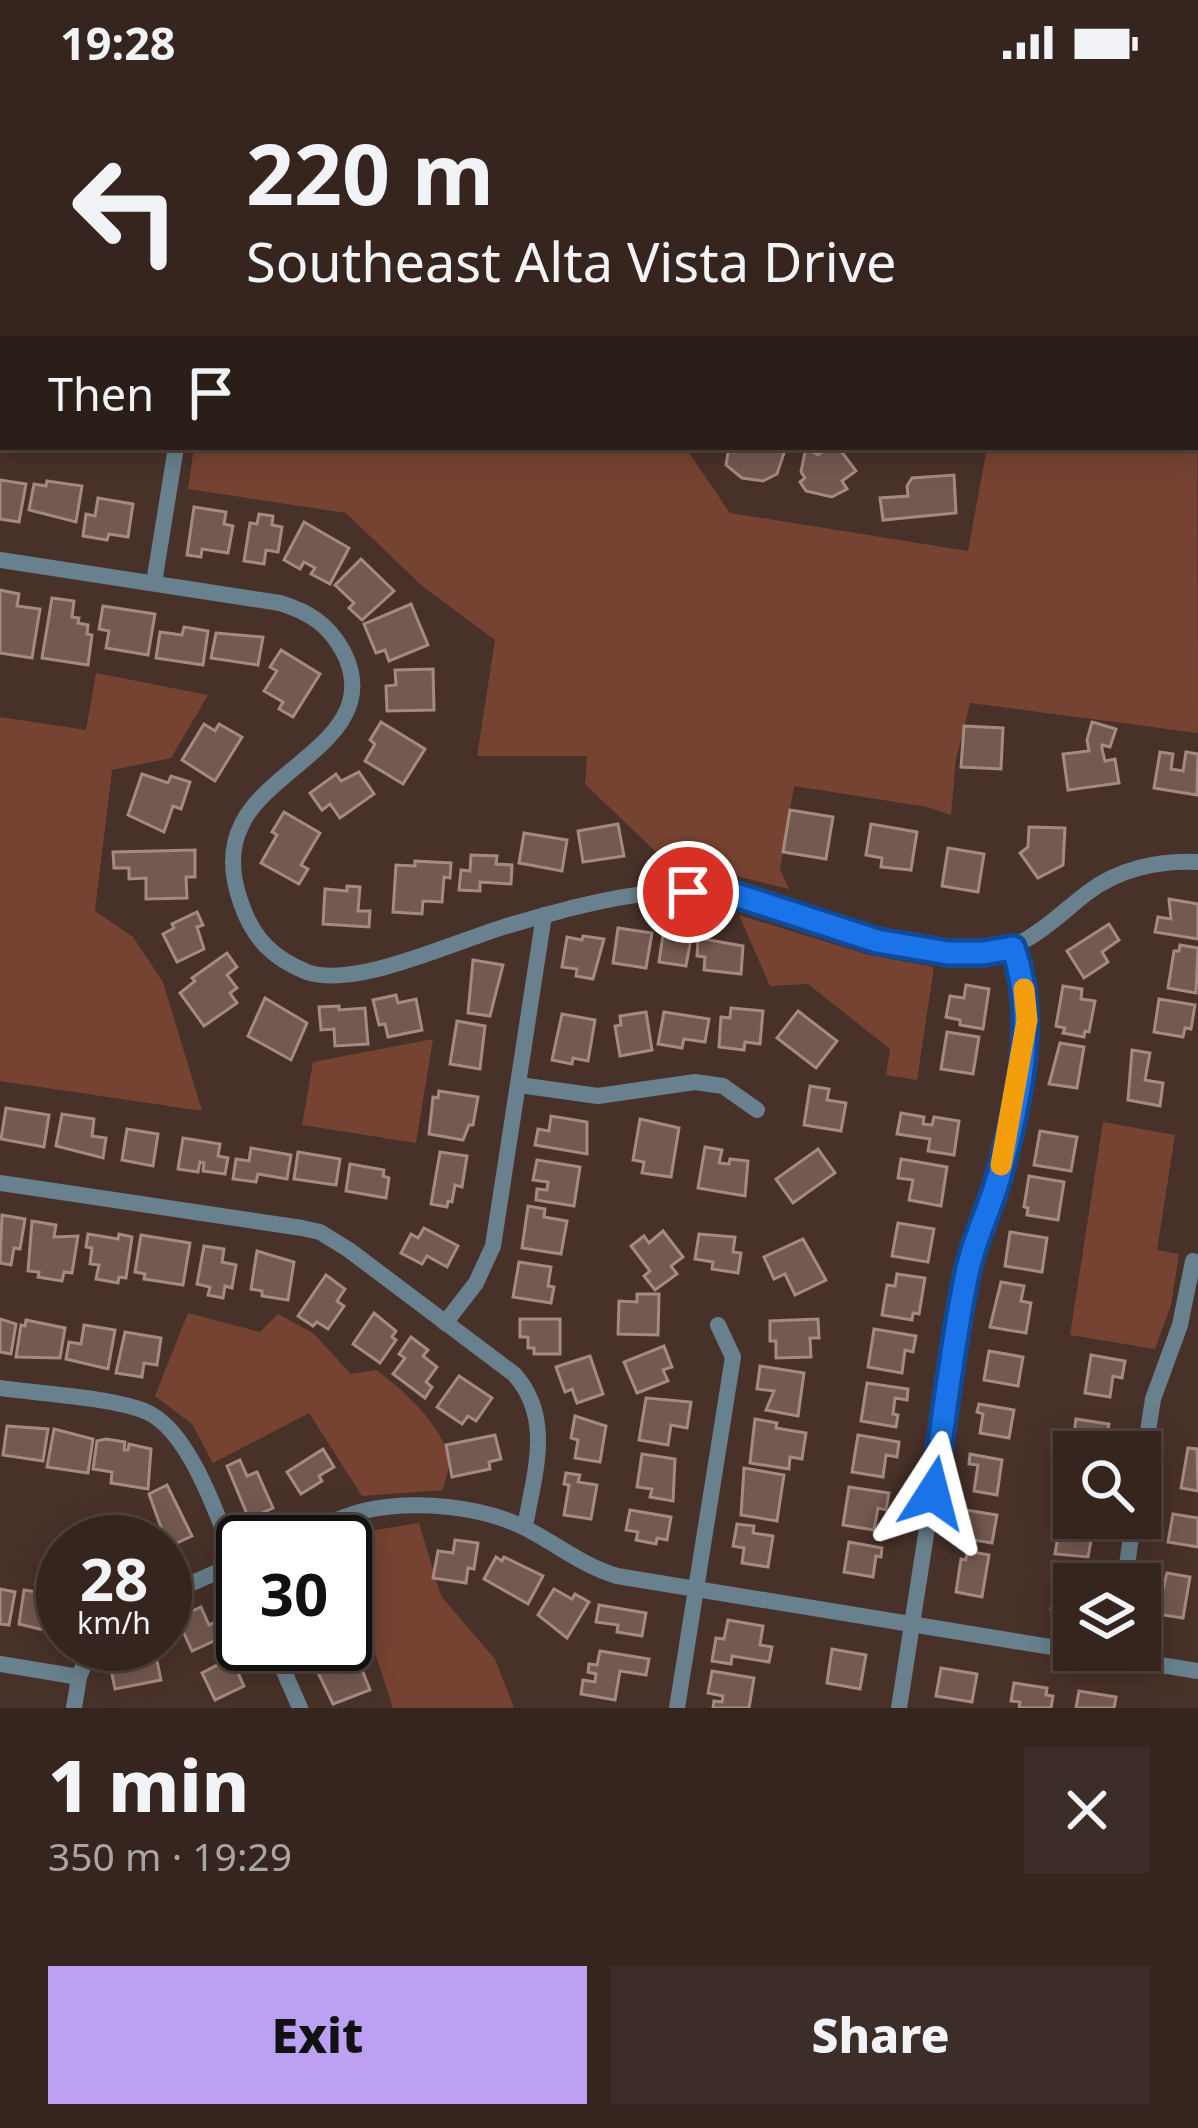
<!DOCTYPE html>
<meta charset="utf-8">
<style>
body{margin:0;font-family:"Noto Sans",sans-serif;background:#3d2d28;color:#f1f3f6;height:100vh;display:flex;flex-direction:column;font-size:45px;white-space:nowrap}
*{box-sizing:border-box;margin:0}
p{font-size:39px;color:#aaa5a4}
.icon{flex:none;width:66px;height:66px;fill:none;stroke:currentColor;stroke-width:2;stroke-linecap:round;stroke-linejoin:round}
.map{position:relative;height:1624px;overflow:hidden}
.panel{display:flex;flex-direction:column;background:#36251f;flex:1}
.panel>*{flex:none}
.banner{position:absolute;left:0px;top:0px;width:1200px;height:366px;box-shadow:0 6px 30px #0003,0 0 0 3px #50423d;background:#36251f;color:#f1f3f6;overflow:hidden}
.fabs{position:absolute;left:1053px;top:1347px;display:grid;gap:24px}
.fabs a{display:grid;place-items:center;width:108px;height:108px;border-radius:0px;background:#36251f;box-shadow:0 6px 30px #0003,0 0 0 3px #50423d;font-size:60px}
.speed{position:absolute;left:36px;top:1431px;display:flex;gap:24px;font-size:60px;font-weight:700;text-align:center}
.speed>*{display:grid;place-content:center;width:156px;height:156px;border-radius:50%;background:#36251f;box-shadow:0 6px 30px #0003,0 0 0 3px #50423d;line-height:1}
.speed small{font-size:30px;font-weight:400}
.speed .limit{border:6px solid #111;border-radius:18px;background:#fff;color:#111}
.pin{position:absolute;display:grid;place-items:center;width:102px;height:102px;color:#fff;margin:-51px;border:6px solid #fff;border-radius:50%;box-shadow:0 3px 12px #0007}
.me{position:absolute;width:132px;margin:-66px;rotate:9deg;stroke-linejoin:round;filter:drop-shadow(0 0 9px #0008)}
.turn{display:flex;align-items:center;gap:42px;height:252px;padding:0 48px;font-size:54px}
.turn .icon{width:156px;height:156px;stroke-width:2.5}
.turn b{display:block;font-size:84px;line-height:102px}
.then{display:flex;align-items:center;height:114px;padding:0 48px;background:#0003;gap:24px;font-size:45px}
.round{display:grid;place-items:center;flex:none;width:126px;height:126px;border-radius:0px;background:#3d2d28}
.summary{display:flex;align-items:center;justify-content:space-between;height:204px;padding:0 48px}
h1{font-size:72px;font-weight:800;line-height:90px}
.primary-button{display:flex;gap:24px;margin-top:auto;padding:24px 48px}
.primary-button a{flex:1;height:138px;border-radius:0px;background:#bca0f2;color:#111;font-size:48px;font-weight:800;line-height:138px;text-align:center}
.primary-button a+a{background:#3d2d28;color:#f1f3f6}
.status{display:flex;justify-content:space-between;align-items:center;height:84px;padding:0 60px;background:#36251f;direction:ltr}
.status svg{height:33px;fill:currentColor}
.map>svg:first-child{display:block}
</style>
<div class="status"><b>19:28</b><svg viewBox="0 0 49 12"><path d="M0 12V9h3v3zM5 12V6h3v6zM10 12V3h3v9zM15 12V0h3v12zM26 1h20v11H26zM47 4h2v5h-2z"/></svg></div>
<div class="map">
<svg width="1198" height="1624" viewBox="0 0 1198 1624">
<rect width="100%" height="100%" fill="#483129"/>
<g fill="#764332">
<polygon points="1197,244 1198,649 970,619 956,675 951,731 927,723 794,702 780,786 789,805 732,791 677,788 585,700 587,672 477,672 495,556 422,502 346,429 188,405 194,363 417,363 454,369 460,363 685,363 730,429 968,467 987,363 1197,363"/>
<polygon points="96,589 208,611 171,674 112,686 95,827 133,853 163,898 202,1027 0,997 0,633 86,646"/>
<polygon points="739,831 869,871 934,883 917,996 886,991 890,965 808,900 770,902"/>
<polygon points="433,955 416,1059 302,1041 313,978"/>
<polygon points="1103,1038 1175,1051 1157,1166 1179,1170 1171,1221 1155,1265 1070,1251"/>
<path d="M188,1229L260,1248L278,1230L313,1249L351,1290L376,1286C402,1304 444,1343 449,1376C450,1384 445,1397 443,1406L362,1412L309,1329L213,1379L192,1340L155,1312Z"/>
<polygon points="419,1439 441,1512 495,1575 514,1624 393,1624 368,1548 346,1451"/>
</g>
<g fill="#735950" stroke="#a68980" stroke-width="3">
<polygon points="729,363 786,363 777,390 763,397 742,394 726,381"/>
<polygon points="806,363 818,371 829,363 838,363 856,387 842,397 847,405 832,413 806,407 800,398 805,394 801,388"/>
<polygon points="954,391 956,429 883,436 880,414 908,412 907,402 912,394"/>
<polygon points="0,396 26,400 19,438 0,435"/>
<polygon points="47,397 82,402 76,438 29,426 34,400 46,402"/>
<polygon points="98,414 133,420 128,453 109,450 107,456 83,452 86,430 95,432"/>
<polygon points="194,423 226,428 224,440 233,442 228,469 202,465 201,473 187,471"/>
<polygon points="259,430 273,432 272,441 282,443 278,468 266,466 264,480 244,477 250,439 257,440"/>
<polygon points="304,438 349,464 330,500 311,490 315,484 304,478 300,485 284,476"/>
<polygon points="361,475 394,507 362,536 349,524 354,519 335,501"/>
<polygon points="0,506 19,510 17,522 40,525 32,574 0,569"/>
<polygon points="52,514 74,517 72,533 79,534 78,539 88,541 87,550 92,551 88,581 42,574"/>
<polygon points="411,520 428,561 389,577 385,566 376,569 364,540"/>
<polygon points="103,522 155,530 148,571 106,564 109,547 99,545"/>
<polygon points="184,543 208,547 203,581 156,574 160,548 182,551"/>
<polygon points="216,549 263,553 258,581 211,574"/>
<polygon points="281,566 320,590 293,633 279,625 283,618 264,607 277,587 270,583"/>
<polygon points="433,585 434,626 387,627 386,602 396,601 395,586"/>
<polygon points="381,638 425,665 403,700 365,677 375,660 370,656"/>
<polygon points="1092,638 1116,645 1110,663 1102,661 1102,665 1105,677 1115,675 1119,699 1068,706 1063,670 1089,667 1087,656"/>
<polygon points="204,640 215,647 219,640 242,653 215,697 182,676"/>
<polygon points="964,642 1003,644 1001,685 961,683"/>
<polygon points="1160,668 1173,670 1171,685 1183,687 1186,668 1198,670 1197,711 1154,704"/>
<polygon points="359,688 374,710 340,734 330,720 322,726 310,709 336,690 341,697"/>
<polygon points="142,690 168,699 171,692 190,698 181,725 173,722 164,748 128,731"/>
<polygon points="790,726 833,733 826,775 783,768"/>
<polygon points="284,728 320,749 301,781 308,785 299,800 261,779 277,751 272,748"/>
<polygon points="618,740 624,772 583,778 578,747"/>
<polygon points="871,740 917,748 911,786 881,783 882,774 866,771"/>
<polygon points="1029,743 1065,744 1063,781 1038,794 1020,769 1028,763"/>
<polygon points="524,749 567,756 562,787 519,779"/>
<polygon points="948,764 984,770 978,808 942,802"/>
<polygon points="195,766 195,793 186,793 187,814 146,815 146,794 129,795 129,784 114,784 113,768"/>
<polygon points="471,771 497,772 496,780 512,781 511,800 480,798 480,807 459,806 461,786 470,787"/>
<polygon points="415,777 451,779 450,794 444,793 442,818 423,817 422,830 393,828 396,781 415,782"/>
<polygon points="347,802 360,803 358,827 370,827 369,843 323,840 325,805 347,807"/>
<polygon points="1169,815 1198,820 1198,855 1155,848 1158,833 1171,835"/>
<polygon points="197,828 203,841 197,843 204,865 177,878 163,850 174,844 172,840"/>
<polygon points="1109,840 1119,856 1102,868 1108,878 1084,894 1067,867"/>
<polygon points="618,844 652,849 646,884 613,879"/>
<polygon points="664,844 692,849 686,882 659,878"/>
<polygon points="583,852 604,855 593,895 576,892 577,885 562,883 567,853 582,856"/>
<polygon points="698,854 743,862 741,890 704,886 705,873 697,872"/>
<polygon points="1180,861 1198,864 1196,909 1168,904 1174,867 1179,867"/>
<polygon points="227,869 237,883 227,891 237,904 230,909 237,919 204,942 180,909 195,897 192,894"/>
<polygon points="473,876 503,881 490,932 468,929"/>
<polygon points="966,901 989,905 983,945 960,941 960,936 946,933 950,912 964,914"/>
<polygon points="1063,902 1082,905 1081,915 1095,917 1089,948 1085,947 1084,953 1063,949 1065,944 1056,942"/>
<polygon points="396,911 398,919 416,915 422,946 388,953 385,940 379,941 373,916"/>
<polygon points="265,914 307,939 291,976 248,952"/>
<polygon points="1159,915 1195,921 1191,945 1185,944 1183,953 1154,948"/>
<polygon points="339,922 339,926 365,924 368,960 335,962 334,945 321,946 319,923"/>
<polygon points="731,924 763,927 760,960 745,958 744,966 719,963 721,933 730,934"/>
<polygon points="798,927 837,957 816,984 777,954"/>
<polygon points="646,928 652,966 620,972 615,942 621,941 620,932"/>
<polygon points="664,928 709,935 705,958 684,955 682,964 658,960"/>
<polygon points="562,930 595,936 588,977 573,974 572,980 552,976"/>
<polygon points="457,937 485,942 480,985 450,980"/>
<polygon points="947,948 979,953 973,990 941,985"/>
<polygon points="1060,959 1084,963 1077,1004 1049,1000"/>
<polygon points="1132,966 1150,969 1145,996 1163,999 1160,1022 1128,1016"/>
<polygon points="810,1002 829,1005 827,1016 846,1019 841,1047 804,1041"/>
<polygon points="439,1007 478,1013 473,1041 469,1041 463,1056 429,1050 433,1013 438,1014"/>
<polygon points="6,1024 49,1031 44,1063 1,1055"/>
<polygon points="901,1029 924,1033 923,1040 932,1041 934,1033 959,1037 954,1071 928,1067 930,1055 897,1050"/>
<polygon points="62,1030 94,1035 92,1052 106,1054 103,1074 56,1062"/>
<polygon points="551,1032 587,1038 587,1070 535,1061 538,1045 549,1047"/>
<polygon points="640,1035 679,1044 671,1093 642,1089 644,1078 633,1076"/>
<polygon points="127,1045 158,1050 153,1082 122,1076"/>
<polygon points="1040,1047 1077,1053 1071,1087 1034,1081"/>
<polygon points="183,1054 220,1060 218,1072 228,1074 225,1090 203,1087 204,1079 200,1078 198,1088 178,1085"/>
<polygon points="705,1063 722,1066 719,1079 729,1080 730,1075 748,1077 745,1112 698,1104"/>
<polygon points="251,1064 291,1071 287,1095 258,1090 256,1098 233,1095 236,1075 249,1077"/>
<polygon points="818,1065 835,1089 793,1119 776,1095"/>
<polygon points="298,1068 340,1075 336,1101 294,1095"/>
<polygon points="440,1068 467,1072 462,1103 455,1101 452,1118 448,1117 447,1123 431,1120"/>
<polygon points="901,1075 947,1083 941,1122 909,1116 913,1096 898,1094"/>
<polygon points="537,1076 580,1083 574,1122 536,1116 537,1105 547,1106 548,1098 533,1096"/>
<polygon points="350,1080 384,1086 383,1092 389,1094 386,1114 346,1107"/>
<polygon points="1029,1092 1064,1098 1058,1136 1027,1131 1028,1124 1024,1123"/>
<polygon points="528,1122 545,1125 544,1133 567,1137 561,1170 522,1164"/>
<polygon points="2,1131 25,1135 20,1165 14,1164 11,1181 0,1179"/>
<polygon points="32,1137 56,1141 54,1153 78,1152 72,1189 64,1188 62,1197 38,1193 39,1188 28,1187"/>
<polygon points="898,1139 934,1145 928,1178 892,1172"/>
<polygon points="424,1144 458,1162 447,1183 427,1172 422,1180 401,1169 411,1150 418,1154"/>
<polygon points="663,1147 683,1173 671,1182 677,1190 655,1206 644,1192 650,1187 631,1162 644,1152 649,1159"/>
<polygon points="1010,1148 1047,1154 1042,1188 1005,1182"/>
<polygon points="88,1150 118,1155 119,1150 132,1153 126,1194 119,1193 118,1199 96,1195 99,1181 90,1180 92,1164 86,1163"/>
<polygon points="699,1150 735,1153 733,1168 741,1169 738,1189 712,1185 713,1178 695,1175"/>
<polygon points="141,1151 190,1159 183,1201 144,1195 145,1190 135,1188"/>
<polygon points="803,1155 826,1196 795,1211 785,1190 774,1195 764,1173"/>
<polygon points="204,1162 224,1165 222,1178 236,1181 232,1204 225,1202 223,1214 208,1211 210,1203 197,1200"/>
<polygon points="257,1167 294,1178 288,1216 262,1212 262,1207 251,1205"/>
<polygon points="519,1178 551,1183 548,1202 554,1203 551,1219 513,1213"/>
<polygon points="897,1190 925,1194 919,1230 913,1229 912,1236 882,1231 887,1201 895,1202"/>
<polygon points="326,1191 345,1205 337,1217 344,1222 328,1245 317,1238 313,1242 298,1232"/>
<polygon points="1001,1198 1024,1202 1021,1217 1031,1219 1026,1249 990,1243"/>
<polygon points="637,1210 659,1210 658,1251 618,1250 619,1217 637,1218"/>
<polygon points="374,1229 396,1247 392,1253 396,1256 380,1279 353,1260"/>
<polygon points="0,1235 16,1240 11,1270 0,1268"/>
<polygon points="520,1235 560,1235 560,1270 534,1270 534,1264 528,1264 528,1253 520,1253"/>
<polygon points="818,1235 819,1254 810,1254 811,1273 776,1274 776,1257 770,1257 770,1237"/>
<polygon points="26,1236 65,1244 60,1274 16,1273 21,1241 25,1242"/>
<polygon points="84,1241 115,1246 108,1285 66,1275 69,1258 81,1260"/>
<polygon points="874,1245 916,1252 913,1268 905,1266 902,1289 868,1283"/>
<polygon points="125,1248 161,1254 157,1281 144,1279 142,1293 116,1289"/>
<polygon points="411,1253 428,1266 423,1272 437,1283 426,1298 432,1303 425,1314 393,1290 405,1274 399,1270"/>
<polygon points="664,1262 672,1283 663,1286 668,1297 637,1309 624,1278"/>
<polygon points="989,1267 1023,1273 1018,1302 984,1296"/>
<polygon points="1091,1271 1125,1277 1122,1294 1113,1292 1110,1313 1085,1309"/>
<polygon points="590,1272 603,1310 577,1319 572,1305 565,1308 556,1283"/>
<polygon points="760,1282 804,1289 798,1332 766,1326 774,1307 757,1305"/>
<polygon points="459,1292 492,1314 476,1337 468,1332 462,1340 437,1323"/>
<polygon points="867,1299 908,1305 907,1316 895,1314 893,1330 898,1331 896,1343 861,1337"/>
<polygon points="646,1314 691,1318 687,1344 671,1341 668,1361 639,1356"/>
<polygon points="979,1320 1014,1326 1009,1354 980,1349 983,1330 977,1328"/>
<polygon points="575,1332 606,1342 600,1378 575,1374 578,1356 571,1354"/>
<polygon points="755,1335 777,1339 776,1344 806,1349 802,1375 790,1373 789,1385 750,1379"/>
<polygon points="1076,1335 1109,1340 1104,1368 1072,1364"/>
<polygon points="7,1342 48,1345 43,1377 3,1371"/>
<polygon points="54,1345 93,1355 88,1389 47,1383"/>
<polygon points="495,1351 501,1375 489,1378 490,1385 452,1393 446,1361"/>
<polygon points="858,1351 899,1358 897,1373 886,1371 883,1393 852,1388"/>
<polygon points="106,1355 125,1358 124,1366 128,1366 129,1360 151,1365 148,1405 111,1399 112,1388 93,1385 97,1357"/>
<polygon points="1188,1364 1197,1365 1198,1407 1181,1404"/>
<polygon points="323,1365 334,1383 319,1392 322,1397 301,1410 287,1388"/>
<polygon points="642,1370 675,1375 673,1417 650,1413 652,1405 637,1403"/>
<polygon points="970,1370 1002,1376 997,1411 974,1407 978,1381 969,1380"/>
<polygon points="240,1376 247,1392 257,1388 273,1424 249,1435 227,1382"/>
<polygon points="744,1384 784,1391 777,1437 741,1431"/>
<polygon points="566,1389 580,1391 578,1398 597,1401 591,1435 564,1431 569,1401 564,1400"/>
<polygon points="167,1401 192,1452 168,1463 149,1410"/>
<polygon points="849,1403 889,1409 886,1426 878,1424 874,1446 843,1441"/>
<polygon points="630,1426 671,1433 667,1456 657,1454 656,1460 636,1456 638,1448 626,1446"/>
<polygon points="966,1426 997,1431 992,1459 962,1454"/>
<polygon points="1173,1430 1198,1434 1198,1463 1168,1458"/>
<polygon points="737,1440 754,1442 753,1449 773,1452 768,1483 742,1479 744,1464 733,1462"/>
<polygon points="1060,1440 1093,1446 1088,1473 1055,1470"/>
<polygon points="455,1456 478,1459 474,1485 468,1484 466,1499 433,1494 438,1467 453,1469"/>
<polygon points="849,1458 882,1464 881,1473 876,1472 873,1493 844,1488"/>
<polygon points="967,1467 989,1471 982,1513 956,1508 961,1475 966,1476"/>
<polygon points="496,1473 502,1477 504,1473 543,1492 528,1520 484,1495"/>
<polygon points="1058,1484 1088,1489 1086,1500 1074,1500 1074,1528 1051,1525"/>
<polygon points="1167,1489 1190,1493 1183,1534 1157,1530"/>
<polygon points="0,1505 15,1508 9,1541 0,1540"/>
<polygon points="554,1505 572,1515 575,1510 589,1518 567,1554 538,1531"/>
<polygon points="24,1506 55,1511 52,1529 59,1530 56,1549 19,1540"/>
<polygon points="599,1521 646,1529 642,1552 617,1548 618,1541 596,1538"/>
<polygon points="201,1523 209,1541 220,1536 227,1551 192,1567 177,1534"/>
<polygon points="728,1536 763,1542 760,1561 772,1563 769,1578 732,1572 731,1580 712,1577 716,1554 724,1555"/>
<polygon points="234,1562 246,1586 238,1589 244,1602 215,1616 202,1589 221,1579 217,1571"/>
<polygon points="353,1563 370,1606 333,1620 313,1578"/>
<polygon points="832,1565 866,1571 860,1605 827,1599"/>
<polygon points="155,1567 161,1596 115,1605 109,1576"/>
<polygon points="600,1567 649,1575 646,1591 620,1587 615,1616 581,1610 583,1596 595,1598 596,1590 588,1588 589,1580 597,1581"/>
<polygon points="941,1584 977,1590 972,1618 936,1612"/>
<polygon points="712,1587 754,1594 749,1624 713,1624 714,1617 722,1618 723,1612 708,1609"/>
<polygon points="1014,1599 1047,1604 1046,1611 1053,1612 1051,1624 1019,1624 1020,1618 1011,1617"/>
<polygon points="1079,1607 1116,1613 1114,1624 1076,1624"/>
</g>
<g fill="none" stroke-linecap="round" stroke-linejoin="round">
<g stroke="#69818e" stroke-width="16">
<polyline points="439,3 440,0"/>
<path d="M0,476L280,519C309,528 328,540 343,567C386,650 270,681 242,740C229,765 232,794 241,819C253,854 272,874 307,888C358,906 463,853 517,839C588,819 667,796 741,813C774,820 803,836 835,846C879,861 932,871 978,869C1025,868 1052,836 1087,809C1118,785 1159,776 1198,778"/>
<polyline points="154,499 176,363"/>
<polyline points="519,1001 598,1012 695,998 723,1002 757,1026"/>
<path d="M0,1099L302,1144L320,1148L349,1166L514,1290C554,1334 534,1390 525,1443"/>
<polyline points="445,1239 476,1199 493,1162 544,831"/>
<path d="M0,1304C40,1310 112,1313 147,1328C194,1349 223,1450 243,1496"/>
<polyline points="1140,1398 1153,1315 1180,1241 1193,1177"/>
<path d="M286,1458C311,1447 337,1434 363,1427C414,1416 481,1421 527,1445C558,1461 583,1482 617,1492L1198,1587"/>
<polyline points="1124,1500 1134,1434"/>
<polyline points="165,1511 242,1477"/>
<polyline points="272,1560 300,1624"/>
<polyline points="0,1580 79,1593"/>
<polyline points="74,1624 79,1593 92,1560"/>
<polyline points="677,1624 733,1273 718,1241"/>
<polyline points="899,1624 967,1187 998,1094 1027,936 1023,891 1013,864"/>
</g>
</g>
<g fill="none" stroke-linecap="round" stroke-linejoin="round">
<defs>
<path id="route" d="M688,808L736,811L877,857L948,869H983L1013,864C1039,935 1018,1021 999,1092C990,1125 974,1155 967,1189C952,1261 944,1336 933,1409"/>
</defs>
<use href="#route" stroke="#114b97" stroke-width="30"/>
<use href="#route" stroke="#1a73e8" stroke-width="21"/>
<polyline stroke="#f59e0b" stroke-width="21" points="1001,1081 1027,936 1024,905"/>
</g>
</svg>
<div class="fabs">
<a><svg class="icon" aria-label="search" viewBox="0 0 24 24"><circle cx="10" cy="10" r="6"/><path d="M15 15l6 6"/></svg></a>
<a><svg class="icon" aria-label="layers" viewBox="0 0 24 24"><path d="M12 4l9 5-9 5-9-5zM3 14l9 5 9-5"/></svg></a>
</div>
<div class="speed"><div>28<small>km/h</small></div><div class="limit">30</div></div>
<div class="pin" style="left:688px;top:808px;background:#d93025"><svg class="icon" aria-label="arrive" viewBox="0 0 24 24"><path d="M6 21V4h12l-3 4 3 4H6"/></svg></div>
<svg class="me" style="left:933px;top:1409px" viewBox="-20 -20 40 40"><path d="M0-17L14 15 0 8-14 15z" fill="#1a73e8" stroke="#fff" stroke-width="4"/></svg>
<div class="banner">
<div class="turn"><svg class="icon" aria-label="left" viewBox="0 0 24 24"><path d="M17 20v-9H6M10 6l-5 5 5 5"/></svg><div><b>220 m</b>Southeast Alta Vista Drive</div></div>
<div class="then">Then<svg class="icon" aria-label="arrive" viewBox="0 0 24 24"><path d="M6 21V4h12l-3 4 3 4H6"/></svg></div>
</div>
</div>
<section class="panel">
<div class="summary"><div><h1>1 min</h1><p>350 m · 19:29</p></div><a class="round"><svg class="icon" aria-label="close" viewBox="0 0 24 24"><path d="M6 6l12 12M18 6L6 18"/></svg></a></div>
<div class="primary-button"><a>Exit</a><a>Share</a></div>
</section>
